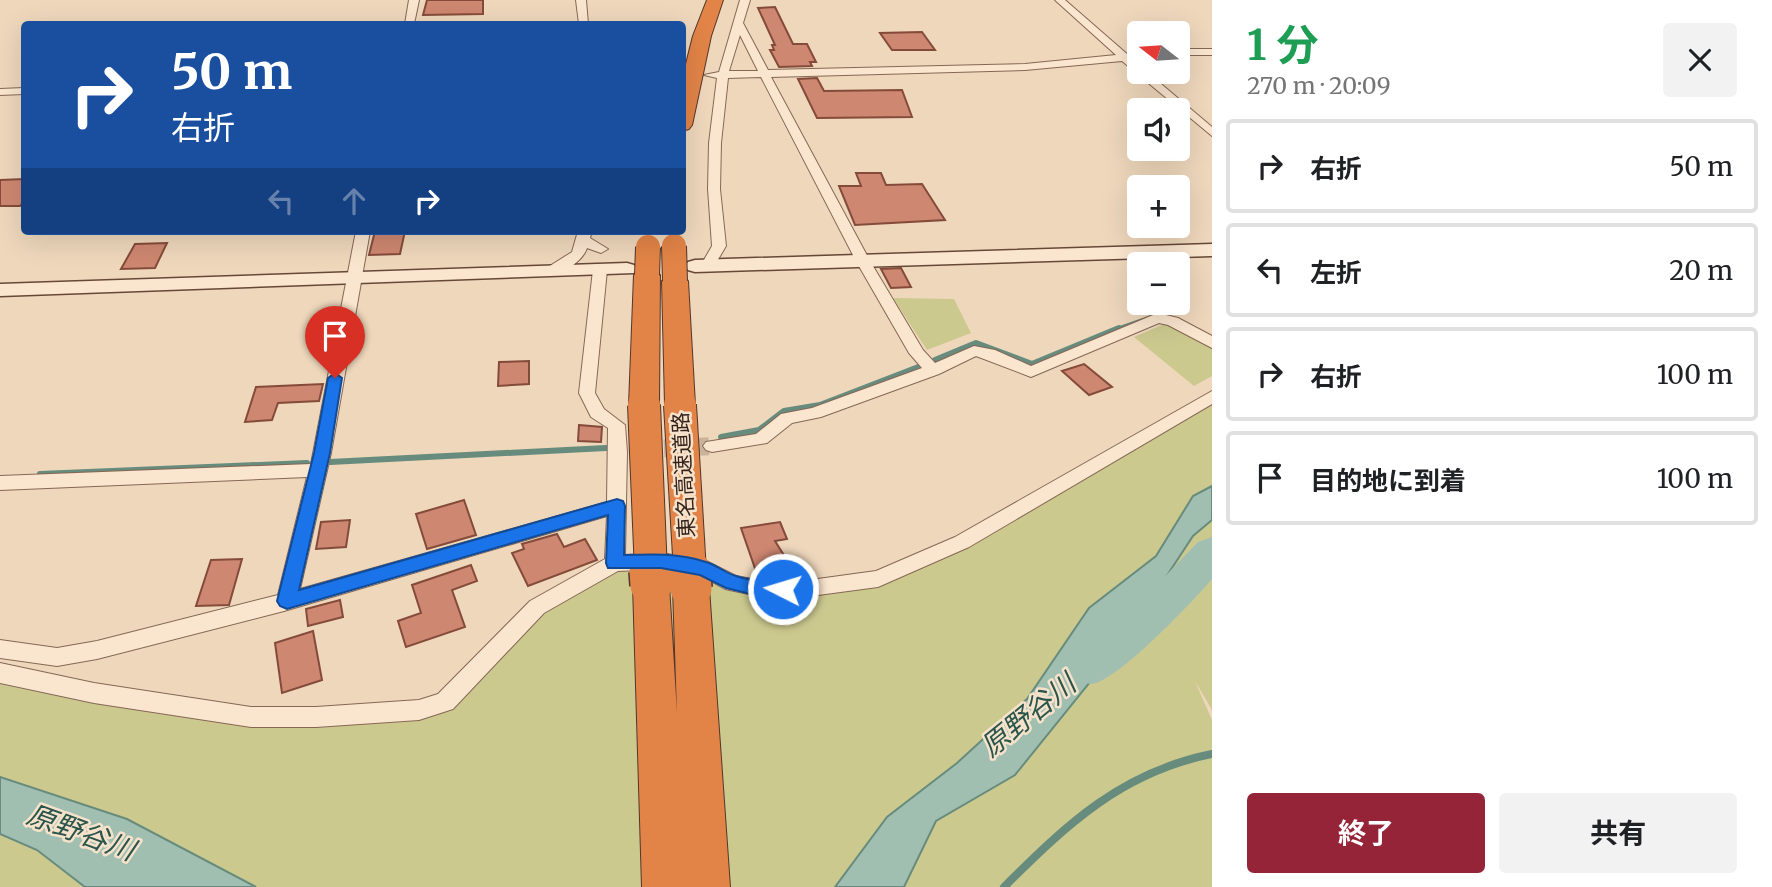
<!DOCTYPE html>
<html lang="ja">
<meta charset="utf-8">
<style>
body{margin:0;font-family:Merriweather,"Noto Sans JP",serif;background:#f2f2f2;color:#202124;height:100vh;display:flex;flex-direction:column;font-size:26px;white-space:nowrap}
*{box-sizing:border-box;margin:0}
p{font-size:23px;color:#757577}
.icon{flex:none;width:38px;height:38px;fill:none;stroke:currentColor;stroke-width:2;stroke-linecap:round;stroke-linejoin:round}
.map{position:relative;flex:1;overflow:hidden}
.sheet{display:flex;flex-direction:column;background:#fff;width:560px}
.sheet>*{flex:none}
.banner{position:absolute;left:21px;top:21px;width:665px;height:214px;border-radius:7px;box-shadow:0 7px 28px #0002;background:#1a4fa0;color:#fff;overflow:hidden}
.needle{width:46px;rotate:287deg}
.buttons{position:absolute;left:1127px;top:21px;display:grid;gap:14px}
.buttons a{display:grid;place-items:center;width:63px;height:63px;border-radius:7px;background:#fff;box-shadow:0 7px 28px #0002;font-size:35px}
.pin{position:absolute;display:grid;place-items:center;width:60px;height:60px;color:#fff;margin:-72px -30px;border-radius:50% 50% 50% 0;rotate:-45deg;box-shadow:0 0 7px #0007}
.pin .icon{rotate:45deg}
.me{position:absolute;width:77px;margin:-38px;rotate:275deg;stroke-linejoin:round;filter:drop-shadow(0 0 5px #0008)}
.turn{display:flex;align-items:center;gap:24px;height:147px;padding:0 35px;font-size:32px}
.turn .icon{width:91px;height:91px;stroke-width:2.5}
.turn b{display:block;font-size:49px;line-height:60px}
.lanes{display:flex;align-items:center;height:66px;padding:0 35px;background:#0003;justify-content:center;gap:35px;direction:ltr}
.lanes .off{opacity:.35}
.round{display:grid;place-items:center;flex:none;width:74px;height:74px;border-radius:7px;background:#f2f2f2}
.summary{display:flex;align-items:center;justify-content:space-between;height:119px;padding:0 35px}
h1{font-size:42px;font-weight:700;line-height:52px;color:#1e9e55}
.button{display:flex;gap:14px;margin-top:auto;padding:14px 35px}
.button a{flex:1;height:80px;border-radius:7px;background:#962438;color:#fff;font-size:28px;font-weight:700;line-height:80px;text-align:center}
.button a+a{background:#f2f2f2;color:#202124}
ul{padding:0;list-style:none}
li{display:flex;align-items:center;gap:21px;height:94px;margin:0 14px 10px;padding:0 21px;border:4px solid #e0e0e0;border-radius:7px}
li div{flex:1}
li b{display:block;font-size:26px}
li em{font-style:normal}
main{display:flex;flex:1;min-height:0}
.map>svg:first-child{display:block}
</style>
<main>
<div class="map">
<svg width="1212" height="887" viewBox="0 0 1212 887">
<rect width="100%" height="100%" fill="#eed7bb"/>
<g fill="#ccc98f">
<polygon points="893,298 954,299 971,333 927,350"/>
<polygon points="1164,324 1175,327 1212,347 1212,376 1194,386 1134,337"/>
<polygon points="1212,397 1212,710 1195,681 1212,720 1212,887 0,887 0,672 320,722 445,702 552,598 615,563 752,587 878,579 988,526"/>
</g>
<g fill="#a0bfb1" stroke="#678c7d" stroke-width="2">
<polygon points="1212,486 1212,520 1193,536 1128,635 1015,775 936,821 904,887 835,887 887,817 957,763 1027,699 1089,608 1156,556 1193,496"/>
<polygon points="0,777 127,819 256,887 85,887 37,850 0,834"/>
</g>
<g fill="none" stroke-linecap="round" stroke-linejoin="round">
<polyline stroke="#678c7d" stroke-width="4.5" points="1115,330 1161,314"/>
<g stroke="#678c7d" stroke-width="6">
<polyline points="935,360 976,343 1032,364 1119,328"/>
<polyline points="721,437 759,430 784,411 820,405 921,366"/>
<polyline points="330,462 606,448"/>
<polyline points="40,474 307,463"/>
</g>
<path stroke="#678c7d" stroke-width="8" d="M1004,887C1067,824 1122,772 1212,754"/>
<path fill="#a0bfb1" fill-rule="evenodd" d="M1212,537V579C1194,600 1116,683 1091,684C1087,684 1080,680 1076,678L1069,665L1076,652L1147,595L1198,542Z"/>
</g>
<g fill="#ce8770" stroke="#854b3a" stroke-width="2">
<polygon points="427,0 483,0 483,14 423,15"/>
<polygon points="775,7 793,44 807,44 816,62 810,62 812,66 779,67 770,50 774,50 772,45 775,45 758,8"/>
<polygon points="922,32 935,50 892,50 880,33"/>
<polygon points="817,78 824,91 902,90 912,117 817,118 798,79"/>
<polygon points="856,173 881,173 886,185 922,184 945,220 855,225 839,186 861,186"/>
<polygon points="24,179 24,201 20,206 0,206 0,180"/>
<polygon points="375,231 405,231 400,254 369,255"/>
<polygon points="167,243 155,268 121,269 135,244"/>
<polygon points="901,268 911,287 891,288 881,269"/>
<polygon points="529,361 529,384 498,386 499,362"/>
<polygon points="1084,364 1112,387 1089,395 1062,371"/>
<polygon points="323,384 319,401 278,403 272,420 245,422 256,387"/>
<polygon points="579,425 602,427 601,442 578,441"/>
<polygon points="464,500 476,535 427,549 416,514"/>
<polygon points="350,520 346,547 316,549 321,522"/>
<polygon points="780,522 787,539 775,541 792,568 758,577 741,528"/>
<polygon points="557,534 564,547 585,539 597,560 528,586 512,553 524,549 522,544"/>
<polygon points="242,559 229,605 196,606 211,560"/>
<polygon points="471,565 477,581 452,590 465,627 406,647 398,621 421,613 412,585"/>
<polygon points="340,600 343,617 308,626 306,609"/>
<polygon points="313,631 322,680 282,693 275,643"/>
</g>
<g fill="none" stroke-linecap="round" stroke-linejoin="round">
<polyline stroke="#c9b39b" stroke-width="18" stroke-dasharray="18 9" stroke-linecap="butt" points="637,450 712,446"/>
<defs>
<g id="street">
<polygon points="409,0 419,0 414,24 405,24"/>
<polygon points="576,0 586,0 588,24 579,24"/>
<path d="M740,0H750L743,23L768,70L1025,64L1116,55L1055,0H1065L1127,54L1139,53V59L1133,60L1139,65V72H1147L1212,127V136L1122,61L1025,70L771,77L870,261L923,350L935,363L974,346L995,350L1031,366L1158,313L1178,318L1212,336V348L1168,325L1159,323L1031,377L976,356L939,374L821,417L792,423L767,443L712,452L706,450L703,446L706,442L756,434L781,414L812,408L922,368L909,353L856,261L761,77L728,78L721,143L720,189L726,246L713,268H703L701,265L712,246L708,189L709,143L717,78L704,75L719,72ZM740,35L758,71H729Z"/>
<rect x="1178" y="49" width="34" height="6"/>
<polygon points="24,88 24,94 0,95 0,89"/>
<polygon points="356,231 370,231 331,453 300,589 607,502 608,428 591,417 579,393 593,270 600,266 607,270 595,393 604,409 625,425 627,452 625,555 661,553 704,560 736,576 763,581 803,581 876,571 955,537 1212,391 1212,404 969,547 878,587 803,597 763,597 725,589 700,575 661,569 618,571 544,613 453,709 419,720 316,727 251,727 94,703 0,683 0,663 94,683 251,707 316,707 419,700 438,694 530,601 605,559 607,516 284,611 97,659 57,666 0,658 0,640 57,648 97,641 278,595 307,477 0,490 0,476 311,464"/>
<path d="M578,231H592L590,238L608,249L601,253L587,248C583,261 559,278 545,275V269L572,252Z"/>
</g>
<g id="secondary">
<polygon points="1212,244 1212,256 695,272 688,270 685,266 688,262 695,260"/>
<polygon points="627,263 634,265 637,269 634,273 0,296 0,284"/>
</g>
<g id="highway">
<polygon points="707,0 723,0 711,36 692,125 689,129 682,131 682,80 693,36"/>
<polygon points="647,267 656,270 660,275 659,405 655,412 644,415 633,412 629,405 634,275 638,270"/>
<polygon points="675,273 684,276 688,281 695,405 691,412 680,415 669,412 665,405 662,281 666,276"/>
<polygon points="651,570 664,575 669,585 677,713 673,588 678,577 691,573 704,577 709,588 730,887 642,887 633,585 638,575"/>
</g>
</defs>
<use href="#street" stroke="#866755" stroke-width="2"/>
<use href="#secondary" stroke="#674838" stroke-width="3"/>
<use href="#highway" stroke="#53362a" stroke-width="2"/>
<use href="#street" fill="#fae5ce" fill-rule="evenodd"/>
<use href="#secondary" fill="#fae5ce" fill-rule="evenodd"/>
<use href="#highway" fill="#e28447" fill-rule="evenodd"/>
<defs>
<g id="highway-bridge-far2">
<polyline points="674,246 675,281"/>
<polyline points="647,275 648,247"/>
</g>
<g id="highway-bridge-far1">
<polyline points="644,405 651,572"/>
<polyline points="680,405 690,572"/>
</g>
<g id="highway-bridge">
<polyline points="650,571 651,585"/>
<polyline points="690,571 691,588"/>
</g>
</defs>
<use href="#highway-bridge-far2" stroke="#53362a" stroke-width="26" stroke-linecap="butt"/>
<use href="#highway-bridge-far1" stroke="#53362a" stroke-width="34" stroke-linecap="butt"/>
<use href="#highway-bridge" stroke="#53362a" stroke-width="44" stroke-linecap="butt"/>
<use href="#highway-bridge-far2" stroke="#e28447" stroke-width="24"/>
<use href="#highway-bridge-far1" stroke="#e28447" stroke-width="32"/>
<use href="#highway-bridge" stroke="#e28447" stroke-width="41"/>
</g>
<path fill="#1a73e8" stroke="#114b97" stroke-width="2" d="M335,373L342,378L330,453L299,590L617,499L623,501L625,506L624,555C651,554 680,553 706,562C717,565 725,573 736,576C753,583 773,578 790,584L793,589L790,595L763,597L726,588L700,575L661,568H608L606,563L608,515L287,609L280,606L277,601L314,453L328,378Z"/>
<g text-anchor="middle" stroke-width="5" stroke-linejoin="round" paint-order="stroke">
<g font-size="21" fill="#34231a" stroke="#f6e2cb">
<text transform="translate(684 475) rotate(-93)" y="7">東名高速道路</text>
</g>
<g font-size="28" font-style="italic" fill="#29554b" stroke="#f6e2cb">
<text transform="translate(1028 715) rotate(-39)" y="10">原野谷川</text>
<text transform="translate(81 832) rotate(20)" y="10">原野谷川</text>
</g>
</g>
</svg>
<div class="buttons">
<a><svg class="needle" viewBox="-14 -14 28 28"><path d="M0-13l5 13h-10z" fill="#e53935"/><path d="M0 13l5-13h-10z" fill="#757577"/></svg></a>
<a><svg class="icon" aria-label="sound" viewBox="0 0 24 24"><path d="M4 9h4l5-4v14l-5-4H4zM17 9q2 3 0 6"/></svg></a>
<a>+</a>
<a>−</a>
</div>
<div class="pin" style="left:335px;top:378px;background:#d93025"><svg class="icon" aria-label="arrive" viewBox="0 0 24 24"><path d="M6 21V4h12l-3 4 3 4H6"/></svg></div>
<svg class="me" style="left:783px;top:589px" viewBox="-20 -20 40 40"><circle r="17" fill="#1a73e8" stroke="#fff" stroke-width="3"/><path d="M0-11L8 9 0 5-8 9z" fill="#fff"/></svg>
<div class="banner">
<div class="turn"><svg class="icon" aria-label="right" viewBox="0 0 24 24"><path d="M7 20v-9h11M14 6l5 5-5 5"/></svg><div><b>50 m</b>右折</div></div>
<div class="lanes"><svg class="icon off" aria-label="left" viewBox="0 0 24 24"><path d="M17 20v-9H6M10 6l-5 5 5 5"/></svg><svg class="icon off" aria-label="ahead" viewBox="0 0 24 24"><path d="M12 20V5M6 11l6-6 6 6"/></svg><svg class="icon" aria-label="right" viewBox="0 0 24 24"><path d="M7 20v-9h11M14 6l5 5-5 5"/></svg></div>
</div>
</div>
<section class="sheet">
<div class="summary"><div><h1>1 分</h1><p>270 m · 20:09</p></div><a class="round"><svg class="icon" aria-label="close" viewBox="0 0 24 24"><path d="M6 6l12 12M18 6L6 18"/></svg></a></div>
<ul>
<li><svg class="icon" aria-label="right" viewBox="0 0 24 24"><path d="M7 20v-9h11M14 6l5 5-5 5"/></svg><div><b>右折</b></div><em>50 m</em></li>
<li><svg class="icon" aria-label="left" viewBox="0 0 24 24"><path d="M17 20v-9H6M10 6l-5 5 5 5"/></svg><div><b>左折</b></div><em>20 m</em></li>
<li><svg class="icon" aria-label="right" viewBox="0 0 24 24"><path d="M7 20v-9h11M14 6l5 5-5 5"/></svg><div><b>右折</b></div><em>100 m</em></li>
<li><svg class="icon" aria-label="arrive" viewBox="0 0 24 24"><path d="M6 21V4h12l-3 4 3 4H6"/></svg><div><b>目的地に到着</b></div><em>100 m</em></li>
</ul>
<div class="button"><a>終了</a><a>共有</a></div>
</section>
</main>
